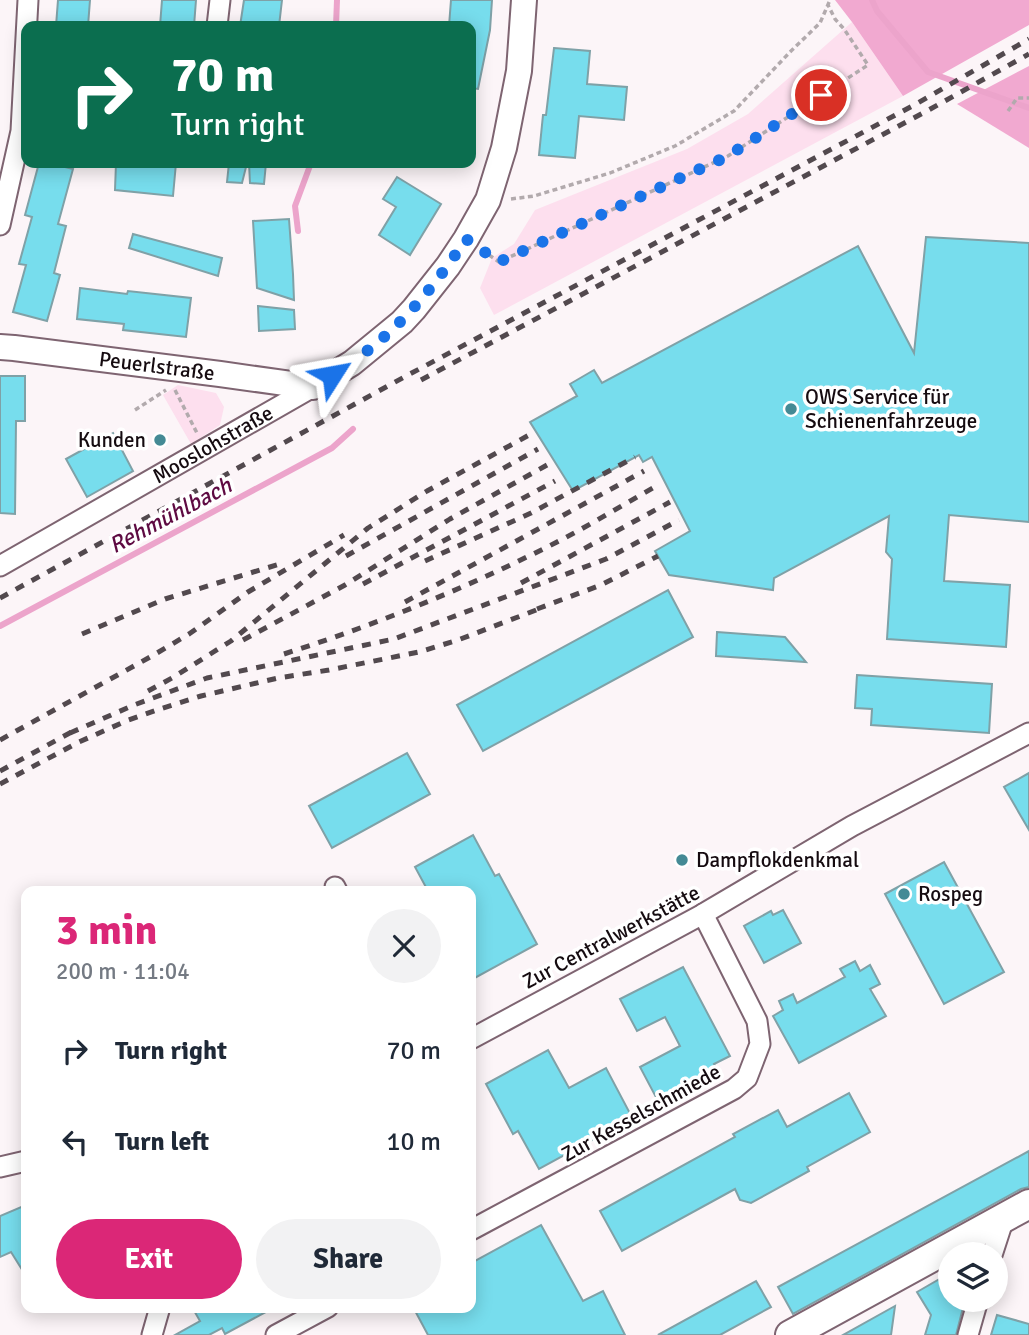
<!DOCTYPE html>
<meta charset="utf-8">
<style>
body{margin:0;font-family:Signika,sans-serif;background:#f2f2f3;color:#1f2937;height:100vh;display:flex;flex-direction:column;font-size:26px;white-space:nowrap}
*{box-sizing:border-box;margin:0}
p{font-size:23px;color:#747a83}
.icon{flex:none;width:38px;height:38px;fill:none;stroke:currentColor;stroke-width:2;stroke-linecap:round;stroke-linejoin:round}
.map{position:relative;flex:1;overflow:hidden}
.details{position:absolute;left:21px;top:886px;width:455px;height:427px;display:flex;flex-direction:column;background:#fff;border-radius:14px;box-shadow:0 4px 18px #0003}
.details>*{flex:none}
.guide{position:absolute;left:21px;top:21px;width:455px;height:147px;border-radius:14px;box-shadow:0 4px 18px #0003;background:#0b6e4f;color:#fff;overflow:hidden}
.buttons{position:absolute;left:938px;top:1242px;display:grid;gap:14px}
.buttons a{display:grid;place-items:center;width:70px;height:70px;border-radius:50%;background:#fff;box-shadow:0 4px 18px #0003;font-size:35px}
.pin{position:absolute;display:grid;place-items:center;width:60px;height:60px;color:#fff;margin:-30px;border:4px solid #fff;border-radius:50%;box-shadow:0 2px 7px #0007}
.me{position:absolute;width:77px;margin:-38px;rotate:56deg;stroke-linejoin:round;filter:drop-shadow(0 0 5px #0008)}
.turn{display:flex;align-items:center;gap:24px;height:147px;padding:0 35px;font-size:32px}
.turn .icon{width:91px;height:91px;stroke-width:2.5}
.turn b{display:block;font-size:49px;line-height:60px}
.round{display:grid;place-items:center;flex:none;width:74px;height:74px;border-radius:37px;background:#f2f2f3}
.headline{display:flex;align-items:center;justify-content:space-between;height:119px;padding:0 35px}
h1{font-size:42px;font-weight:800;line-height:52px;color:#db2777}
.cta{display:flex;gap:14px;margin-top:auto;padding:14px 35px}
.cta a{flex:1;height:80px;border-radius:42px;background:#db2777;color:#fff;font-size:28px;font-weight:800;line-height:80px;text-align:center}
.cta a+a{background:#f2f2f3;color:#1f2937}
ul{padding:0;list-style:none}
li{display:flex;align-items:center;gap:21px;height:91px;padding:0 35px}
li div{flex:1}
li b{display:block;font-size:26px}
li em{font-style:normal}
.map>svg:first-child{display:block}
</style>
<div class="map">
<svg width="1029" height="1335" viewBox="0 0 1029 1335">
<rect width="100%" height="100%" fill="#fcf5f8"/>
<g fill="#fddfee">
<polygon points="852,22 903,96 494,315 480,288 492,258 514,244 535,210 687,149 748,114"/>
<polygon points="178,385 216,393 224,407 220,425 191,444 163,395"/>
</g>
<g fill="#f1a9d0">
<polygon points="835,0 1029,0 1029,25 903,96 852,22"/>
<polygon points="1029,66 1029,148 957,104"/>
</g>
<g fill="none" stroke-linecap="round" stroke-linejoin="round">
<g stroke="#eca4cb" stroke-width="6">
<polyline points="872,0 877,11 928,72 1029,108"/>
<polyline points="336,26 337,0"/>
<polyline points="298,231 295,206 311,163"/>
<polyline points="0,626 332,448 353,429"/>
</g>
</g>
<g fill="#77dded" stroke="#7fa1a7" stroke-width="2">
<polygon points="58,0 90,0 88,26 56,26"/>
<polygon points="162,0 196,0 194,26 160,26"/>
<polygon points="244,0 282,0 279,26 240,26"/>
<polygon points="451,0 492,0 490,30 478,89 471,88 471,26 449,26"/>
<polygon points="554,48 590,51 587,84 627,87 624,120 579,116 575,158 539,155 543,115 546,115"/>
<polygon points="39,163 49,163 73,169 58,224 66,226 54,273 60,275 47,321 13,312 26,265 19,264 32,217 25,215"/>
<polygon points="116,163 176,163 173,196 115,190"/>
<polygon points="229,163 247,163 242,183 227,182"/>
<polygon points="249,163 266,163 264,184 250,183"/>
<polygon points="397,177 441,204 410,255 379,235 396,207 383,199"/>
<polygon points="289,219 293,274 294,300 257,288 253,221"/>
<polygon points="133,234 222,258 218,276 129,248"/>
<polygon points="926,237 1029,243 1029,522 949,515 944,581 1010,585 1006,647 887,639 892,559 886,552 889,516 774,578 773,590 669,575 655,551 690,531 652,457 643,462 639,455 573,491 530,422 577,396 570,384 594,370 602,383 858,246 914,353"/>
<polygon points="80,288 127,294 128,291 191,298 186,337 123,330 124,324 77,319"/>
<polygon points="258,306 294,310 295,329 259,331"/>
<polygon points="0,376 25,376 25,421 16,421 15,514 0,513"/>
<polygon points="113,433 133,471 87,497 66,459"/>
<polygon points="668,590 693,637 483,751 457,705"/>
<polygon points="717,632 785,637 806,662 716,656"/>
<polygon points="857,675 992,684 989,733 871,725 872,709 855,708"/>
<polygon points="407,753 430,794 332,848 309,806"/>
<polygon points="1029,773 1029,830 1004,787"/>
<polygon points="473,835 495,876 499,874 537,944 471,980 471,891 428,891 415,867"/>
<polygon points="944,862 1004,972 944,1004 885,894"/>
<polygon points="783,910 801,943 764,963 744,926 771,911 773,915"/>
<polygon points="855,961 860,971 870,965 880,984 870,989 886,1016 799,1063 773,1016 783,1010 779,1001 793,994 797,1003 845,977 840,969"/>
<polygon points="683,967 730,1056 714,1064 717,1070 658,1101 640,1067 680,1046 665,1017 637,1031 620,999"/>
<polygon points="548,1050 569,1088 606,1068 634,1121 604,1137 603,1134 539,1169 518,1131 513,1134 486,1084"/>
<polygon points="849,1093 870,1132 807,1167 809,1171 751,1203 740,1200 735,1189 622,1251 600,1211 735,1137 733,1134 778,1110 787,1127"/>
<polygon points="1029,1151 1029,1187 1021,1189 793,1314 778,1287"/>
<polygon points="26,1205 26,1276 11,1252 0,1257 0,1216"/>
<polygon points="541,1225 583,1301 603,1291 625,1335 428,1335 413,1307 471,1307 471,1263"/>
<polygon points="950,1273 950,1300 965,1300 956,1335 925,1335 931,1315 917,1292"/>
<polygon points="756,1281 771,1307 720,1335 658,1335"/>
<polygon points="895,1306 891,1335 843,1335"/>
<polygon points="192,1307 275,1307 225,1334 222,1328 209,1335 175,1335 200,1321"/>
<polygon points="997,1315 1029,1324 1029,1335 991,1335"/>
</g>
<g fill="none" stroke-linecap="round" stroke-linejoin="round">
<defs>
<g id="minor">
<polyline points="217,26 220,0"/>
<polyline points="0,225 21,131 28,0"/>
<path id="s1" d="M0,566L313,387"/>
<polyline points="335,887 337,891"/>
<polyline points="471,1039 703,914 852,826 1029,733"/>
<polyline points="0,1167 26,1161"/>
<polyline points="471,1230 734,1089 747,1078 760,1044 757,1021 703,914"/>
<polyline points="992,1255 1004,1218"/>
<polyline points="152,1335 160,1307"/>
<polyline points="276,1335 328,1307"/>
<polyline points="968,1335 978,1300"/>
</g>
<g id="tertiary">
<path id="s2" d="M0,347L14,348L220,374L313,387L352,363L402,322L414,309L448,266L466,239L488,200L504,148L519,71L524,0"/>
</g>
<polyline id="secondary" points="790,1335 1029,1204"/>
</defs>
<use href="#minor" stroke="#7e6471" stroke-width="23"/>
<use href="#tertiary" stroke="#7e6471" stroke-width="28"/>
<use href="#secondary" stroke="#7e6471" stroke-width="32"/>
<g stroke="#b2aaad" stroke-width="3.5" stroke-dasharray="5 3.5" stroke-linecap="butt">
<polyline points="1008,111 1017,98 1029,98"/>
<polyline points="511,199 534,196 610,173 675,146 734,111 791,51 820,23 830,0"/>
<polyline points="482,250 499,262 728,156 868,65 844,29 835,19 828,5"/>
<polyline points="175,390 197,433"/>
<polyline points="135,410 166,390"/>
</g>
<use href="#minor" stroke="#fff" stroke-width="19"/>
<use href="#tertiary" stroke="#fff" stroke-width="24"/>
<use href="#secondary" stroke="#fff" stroke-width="28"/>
<g stroke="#52494e" stroke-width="5" stroke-dasharray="9 9" stroke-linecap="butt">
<polyline points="421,380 925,112 1029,54"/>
<polyline points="346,556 538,449"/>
<polyline points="425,561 531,513 635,457"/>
<polyline points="521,583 670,502"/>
<polyline points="363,584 555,481"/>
<polyline points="0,598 408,375 916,104 1029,39"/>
<polyline points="405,602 644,471"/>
<polyline points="537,609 601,585 658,556"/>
<polyline points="82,634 165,599 283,563"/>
<polyline points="243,640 345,585 450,519 547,465"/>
<path d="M284,654C378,624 469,587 557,542C592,524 626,503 660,484"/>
<polyline points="148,691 172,678 231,641 368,528 427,491 531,434"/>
<polyline points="70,733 134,705 207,678 394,639 606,559 679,520"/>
<polyline points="0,740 152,656 189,634 248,592 344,535"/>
<polyline points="0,771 77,729"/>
<polyline points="0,784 79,742 126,721 157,710 201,696 278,678 329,670 419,652 458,640 544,607"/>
</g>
</g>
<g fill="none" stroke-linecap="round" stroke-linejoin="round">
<path stroke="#1a73e8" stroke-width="12" stroke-dasharray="0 21.6" d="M332,375C391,339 428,296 466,239L499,262L728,156L821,95"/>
</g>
<g fill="#448a95" stroke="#fff" stroke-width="2.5">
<circle cx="791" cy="409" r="7"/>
<circle cx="160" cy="440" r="7"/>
<circle cx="682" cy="860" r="7"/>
<circle cx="904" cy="894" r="7"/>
</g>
<g text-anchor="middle" stroke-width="7" stroke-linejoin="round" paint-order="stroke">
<g font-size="21" fill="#150b10" stroke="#fff">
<text dy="7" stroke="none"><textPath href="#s2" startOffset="158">Peuerlstraße</textPath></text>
<text dy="7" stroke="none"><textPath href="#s1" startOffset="245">Mooslohstraße</textPath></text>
<text transform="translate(611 937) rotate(-28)" y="7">Zur Centralwerkstätte</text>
<text transform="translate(641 1113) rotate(-29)" y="7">Zur Kesselschmiede</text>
</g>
<g font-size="21" fill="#150b10" stroke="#fff" text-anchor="start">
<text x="805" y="404">OWS Service für<tspan x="805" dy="24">Schienenfahrzeuge</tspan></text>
<text x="146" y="447" text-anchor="end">Kunden</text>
<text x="696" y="867">Dampflokdenkmal</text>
<text x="918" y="901">Rospeg</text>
</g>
<g font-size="23" font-style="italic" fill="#5e0a42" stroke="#fff">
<text transform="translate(170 515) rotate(-28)" y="8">Rehmühlbach</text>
</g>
</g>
</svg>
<div class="buttons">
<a><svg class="icon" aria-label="layers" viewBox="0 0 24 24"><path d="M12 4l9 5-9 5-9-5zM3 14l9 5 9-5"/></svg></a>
</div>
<div class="pin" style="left:821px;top:95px;background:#d93025"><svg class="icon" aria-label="arrive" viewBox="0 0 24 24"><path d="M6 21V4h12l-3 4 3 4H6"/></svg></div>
<svg class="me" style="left:332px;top:375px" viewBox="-20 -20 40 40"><path d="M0-17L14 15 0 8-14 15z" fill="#1a73e8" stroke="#fff" stroke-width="4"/></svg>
<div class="guide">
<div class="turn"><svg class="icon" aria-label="right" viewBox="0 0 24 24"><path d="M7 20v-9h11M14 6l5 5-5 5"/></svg><div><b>70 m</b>Turn right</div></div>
</div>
<section class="details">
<div class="headline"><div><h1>3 min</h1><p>200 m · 11:04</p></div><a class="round"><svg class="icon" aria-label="close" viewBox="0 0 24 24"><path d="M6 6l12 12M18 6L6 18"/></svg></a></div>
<ul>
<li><svg class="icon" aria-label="right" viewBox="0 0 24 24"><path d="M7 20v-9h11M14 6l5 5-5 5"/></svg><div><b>Turn right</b></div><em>70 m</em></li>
<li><svg class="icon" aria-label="left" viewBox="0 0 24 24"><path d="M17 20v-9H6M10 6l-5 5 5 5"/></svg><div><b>Turn left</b></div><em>10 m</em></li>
</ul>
<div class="cta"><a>Exit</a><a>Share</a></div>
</section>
</div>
